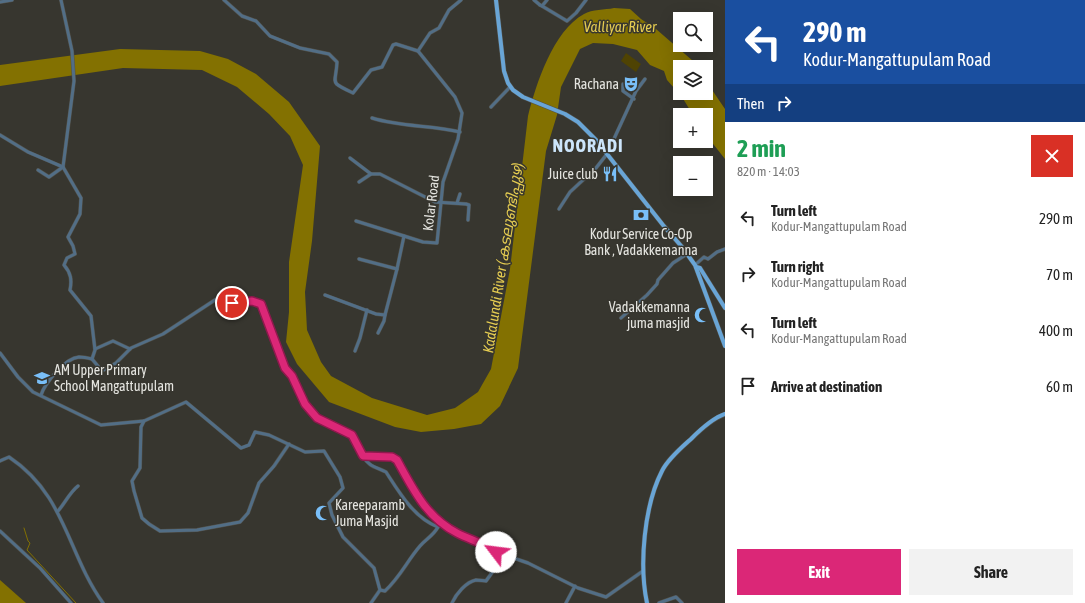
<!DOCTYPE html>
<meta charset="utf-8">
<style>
body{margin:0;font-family:"Asap Condensed","Noto Sans Malayalam",sans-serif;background:#f2f2f2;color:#222;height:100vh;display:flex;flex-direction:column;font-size:15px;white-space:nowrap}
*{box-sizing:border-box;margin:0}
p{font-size:13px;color:#767676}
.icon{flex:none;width:22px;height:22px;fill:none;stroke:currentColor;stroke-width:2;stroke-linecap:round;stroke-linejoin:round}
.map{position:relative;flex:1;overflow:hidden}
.side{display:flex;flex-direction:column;background:#fff;width:360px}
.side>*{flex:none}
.guide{background:#1a4fa0;color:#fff;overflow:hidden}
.fabs{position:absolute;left:673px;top:12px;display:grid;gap:8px}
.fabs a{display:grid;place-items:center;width:40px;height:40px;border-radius:0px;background:#fff;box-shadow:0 4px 16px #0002;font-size:20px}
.pin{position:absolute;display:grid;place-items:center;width:34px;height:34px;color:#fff;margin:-17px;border:2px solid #fff;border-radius:50%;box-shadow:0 1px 4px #0007}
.me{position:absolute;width:44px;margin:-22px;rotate:300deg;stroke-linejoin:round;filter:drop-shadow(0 0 3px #0008)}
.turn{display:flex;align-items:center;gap:14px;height:84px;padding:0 12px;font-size:18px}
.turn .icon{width:52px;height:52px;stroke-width:2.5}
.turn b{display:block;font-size:28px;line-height:34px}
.then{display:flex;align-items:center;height:38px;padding:0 12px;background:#0003;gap:8px;font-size:15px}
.round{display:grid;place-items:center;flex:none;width:42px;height:42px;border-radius:0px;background:#f2f2f2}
.headline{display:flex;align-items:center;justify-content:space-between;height:68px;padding:0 12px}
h1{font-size:24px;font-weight:700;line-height:30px;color:#1e9e55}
.action{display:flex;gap:8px;margin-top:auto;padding:8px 12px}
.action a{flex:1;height:46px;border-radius:0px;background:#db2777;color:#fff;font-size:16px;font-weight:700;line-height:46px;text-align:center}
.action a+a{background:#f2f2f2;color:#222}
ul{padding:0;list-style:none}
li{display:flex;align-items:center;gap:12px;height:56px;padding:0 12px}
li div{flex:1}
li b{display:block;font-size:15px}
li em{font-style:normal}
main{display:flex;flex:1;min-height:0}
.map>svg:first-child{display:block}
</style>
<main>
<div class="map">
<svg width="725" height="603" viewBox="0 0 725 603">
<rect width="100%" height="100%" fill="#37362f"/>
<polygon fill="#4f4303" points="626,53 641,64 636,72 621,61"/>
<g fill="#837101">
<path d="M614,8L630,9L641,19L656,29L693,61L697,67H680V93H706V81L725,109V159L706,135V115H693L682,97L667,80L664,71L650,65L637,50L613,44L593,43L580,49L561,87L557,115L546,151L518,368L500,406L481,424L454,429L421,432L395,427L329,402L297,364L286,342L289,312V262L303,165L290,136L269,114L237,87L202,70L123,68L0,86V65L120,49L200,51L228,59L256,74L289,102L320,146L312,241L305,292L307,330L321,362L331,376L372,398L427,415L455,408L478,392L491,369L510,269L528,116C536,84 553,31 584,14C592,9 605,10 614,8Z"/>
<polygon points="0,580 26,603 0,603"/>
</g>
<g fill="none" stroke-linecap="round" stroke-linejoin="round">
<polyline stroke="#837101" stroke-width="1" points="24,528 28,541 30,543 27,550 76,603"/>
<defs>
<g id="minor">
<path d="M61,0L72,51L74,81L63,167L81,198L80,214L68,237L73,246L75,254L67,258L64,265C71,273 72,280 70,290L91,316L95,350L92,359"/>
<path d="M224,0L242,16L256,21L270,36L300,48L329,54L337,62C336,85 328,81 353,93L371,70L382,67L393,45L396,44L418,51L430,33L439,28L449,10L461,0"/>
<polyline points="534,0 540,5"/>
<polyline points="0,2 12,0"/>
<polyline points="540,5 542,6 547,0"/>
<polyline points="542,6 567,21 576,13 586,0"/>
<polyline points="623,84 623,91 634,99"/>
<polyline points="491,107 510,87"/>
<path d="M372,118C401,127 431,125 460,132"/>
<polyline points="0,135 28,152 63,167"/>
<polyline points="350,158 371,174"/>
<polyline points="38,170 49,177 63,167"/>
<polyline points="359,182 371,174 380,174 435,202 466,204 469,205 468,220"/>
<polyline points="457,203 460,194"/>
<polyline points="559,209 570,192 596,168 607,154 636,91 645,79"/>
<polyline points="356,221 404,236"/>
<polyline points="359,259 397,269"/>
<polyline points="695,265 704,257 708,259 717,252 725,249"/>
<polyline points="325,295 376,314 385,315 397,269 404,236 423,242 437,243 443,182 458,139 462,113 455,97 418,51"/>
<polyline points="621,318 647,295 657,284 658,280 673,263 687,254"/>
<polyline points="378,333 384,321 385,315"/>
<polyline points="95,349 113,341 130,349"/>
<polyline points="355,351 360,338 367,310"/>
<polyline points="0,353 18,377 33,392 101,425 144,421 186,402 241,448 249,445 255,432 269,435 305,452 324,451 340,477 343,488 329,503 332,515 343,537 374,568 380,590 371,603"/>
<path d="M92,359L102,371L116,363L131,348L163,334L221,296C237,306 244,300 261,303L285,368L292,376L305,404L317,418L352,435L363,456L391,457L397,460L420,501L449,529L489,547L496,552L528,563L578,588L606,597L643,571"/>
<path d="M41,395C45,383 65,358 79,357C83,357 88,358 92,359"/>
<polyline points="144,421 141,427 140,468 132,481 134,491 142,518 149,524 160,531 197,530 240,522 248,513 259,483 274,466 289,444"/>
<path d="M363,456C369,467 376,467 386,472C399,492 414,518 438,527L441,522"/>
<path d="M0,461L9,457C66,495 67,553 103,603"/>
<path d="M58,511C65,503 70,492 78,486"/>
<polyline points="0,531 40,568 71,603"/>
<path d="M380,590L385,591C401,576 407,561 420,546C426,539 433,536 438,527"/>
<path d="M452,603C456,594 466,582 476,580C479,580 484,581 486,581L504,556"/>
<polyline points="566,603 575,586"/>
<polyline points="659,603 676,597 682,603"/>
</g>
<g id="major">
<polyline points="496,0 504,71 508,83 513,90 523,97 565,114 578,122 596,140 663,225 682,247 695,265 725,346"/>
<polyline points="696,267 700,268 725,308"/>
<path d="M647,603C639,565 644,506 662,471C668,459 681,448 691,439C700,430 713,418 725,414"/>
</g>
</defs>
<use href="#minor" stroke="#53524b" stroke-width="4"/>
<use href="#major" stroke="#53524b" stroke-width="5"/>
<use href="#minor" stroke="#526e86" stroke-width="3"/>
<use href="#major" stroke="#69a5d6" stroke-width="4"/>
</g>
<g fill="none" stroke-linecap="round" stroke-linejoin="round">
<defs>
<path id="route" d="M232,303L252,301L261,304L285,368L292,376L305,404L317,418L352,435L363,456L392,457L397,460C413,489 426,517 457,533C470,540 484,543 496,552"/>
</defs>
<use href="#route" stroke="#8e194d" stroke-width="10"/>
<use href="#route" stroke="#db2777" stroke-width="7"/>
</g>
<defs>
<symbol id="theatre-bare" viewBox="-9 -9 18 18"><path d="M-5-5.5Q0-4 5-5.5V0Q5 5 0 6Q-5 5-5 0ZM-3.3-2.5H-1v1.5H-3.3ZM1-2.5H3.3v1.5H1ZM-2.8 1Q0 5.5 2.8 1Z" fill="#79bff8" stroke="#37362f" stroke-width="2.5" paint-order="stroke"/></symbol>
<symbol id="restaurant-bare" viewBox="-9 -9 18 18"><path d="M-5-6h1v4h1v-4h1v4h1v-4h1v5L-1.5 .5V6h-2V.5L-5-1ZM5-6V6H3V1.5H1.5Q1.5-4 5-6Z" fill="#79bff8" stroke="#37362f" stroke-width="2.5" paint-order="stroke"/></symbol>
<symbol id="bank-bare" viewBox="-9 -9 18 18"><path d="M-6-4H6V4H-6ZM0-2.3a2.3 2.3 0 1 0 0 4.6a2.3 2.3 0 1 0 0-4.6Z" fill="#79bff8" stroke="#37362f" stroke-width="2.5" paint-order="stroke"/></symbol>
<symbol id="mosque-bare" viewBox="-9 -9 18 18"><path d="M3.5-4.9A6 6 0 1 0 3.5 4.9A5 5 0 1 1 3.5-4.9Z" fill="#79bff8" stroke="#37362f" stroke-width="2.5" paint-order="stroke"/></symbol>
<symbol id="school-bare" viewBox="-9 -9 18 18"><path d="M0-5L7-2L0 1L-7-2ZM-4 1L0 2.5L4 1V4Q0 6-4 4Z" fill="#79bff8" stroke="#37362f" stroke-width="2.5" paint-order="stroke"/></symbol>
</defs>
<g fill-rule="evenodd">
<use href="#theatre-bare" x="620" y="73" width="22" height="22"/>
<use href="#restaurant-bare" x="599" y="163" width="22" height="22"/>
<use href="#bank-bare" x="630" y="204" width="22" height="22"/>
<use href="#mosque-bare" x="691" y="304" width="22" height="22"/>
<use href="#school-bare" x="31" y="367" width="22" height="22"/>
<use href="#mosque-bare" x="312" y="502" width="22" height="22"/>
</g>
<g text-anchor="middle" stroke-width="3" stroke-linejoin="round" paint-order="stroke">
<g font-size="14" fill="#e5e5e0" stroke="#37362f" text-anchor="end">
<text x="619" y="89">Rachana</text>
<text x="598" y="179">Juice club</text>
<text x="641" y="239" text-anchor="middle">Kodur Service Co-Op<tspan x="641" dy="16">Bank , Vadakkemanna</tspan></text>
<text x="690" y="312">Vadakkemanna<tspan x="690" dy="16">juma masjid</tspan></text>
<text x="54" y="375" text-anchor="start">AM Upper Primary<tspan x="54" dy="16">School Mangattupulam</tspan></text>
<text x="335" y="510" text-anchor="start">Kareeparamb<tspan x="335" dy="16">Juma Masjid</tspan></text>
</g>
<g font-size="14" fill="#e5e5e0" stroke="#37362f">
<text transform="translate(431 203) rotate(-83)" y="5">Kolar Road</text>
</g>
<g font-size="15" font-style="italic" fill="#e5cc51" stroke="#37362f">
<text x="620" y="32">Valliyar River</text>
<text transform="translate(503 258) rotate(-81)" y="5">Kadalundi River (കടലുണ്ടിപ്പുഴ)</text>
</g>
<g font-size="18" font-weight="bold" letter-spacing="1" fill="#cce5fb" stroke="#37362f">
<text x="588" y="152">NOORADI</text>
</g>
</g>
</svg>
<div class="fabs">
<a><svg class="icon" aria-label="search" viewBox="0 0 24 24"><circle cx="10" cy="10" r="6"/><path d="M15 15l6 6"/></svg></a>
<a><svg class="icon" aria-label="layers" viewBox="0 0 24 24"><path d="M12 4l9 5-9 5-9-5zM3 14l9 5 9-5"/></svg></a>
<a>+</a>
<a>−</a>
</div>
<div class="pin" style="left:232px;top:303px;background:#d93025"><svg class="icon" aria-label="arrive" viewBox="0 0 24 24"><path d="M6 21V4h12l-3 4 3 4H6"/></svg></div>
<svg class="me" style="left:496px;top:552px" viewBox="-20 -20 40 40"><circle r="19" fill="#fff"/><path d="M0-13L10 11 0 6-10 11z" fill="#db2777"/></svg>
</div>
<section class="side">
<div class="guide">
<div class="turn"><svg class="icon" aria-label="left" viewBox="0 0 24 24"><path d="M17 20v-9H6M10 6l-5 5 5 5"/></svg><div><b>290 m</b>Kodur-Mangattupulam Road</div></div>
<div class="then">Then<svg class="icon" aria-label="right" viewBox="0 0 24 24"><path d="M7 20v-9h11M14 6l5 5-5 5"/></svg></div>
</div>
<div class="headline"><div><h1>2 min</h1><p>820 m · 14:03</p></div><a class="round" style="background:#d93025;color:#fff"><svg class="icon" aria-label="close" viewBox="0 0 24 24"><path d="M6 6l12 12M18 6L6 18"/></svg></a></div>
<ul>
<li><svg class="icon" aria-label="left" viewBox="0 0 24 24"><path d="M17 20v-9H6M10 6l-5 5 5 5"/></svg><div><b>Turn left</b><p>Kodur-Mangattupulam Road</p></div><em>290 m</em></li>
<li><svg class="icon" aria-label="right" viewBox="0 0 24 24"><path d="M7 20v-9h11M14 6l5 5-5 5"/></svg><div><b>Turn right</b><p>Kodur-Mangattupulam Road</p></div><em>70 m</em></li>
<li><svg class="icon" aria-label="left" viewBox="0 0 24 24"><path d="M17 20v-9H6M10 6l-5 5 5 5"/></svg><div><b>Turn left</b><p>Kodur-Mangattupulam Road</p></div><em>400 m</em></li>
<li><svg class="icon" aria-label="arrive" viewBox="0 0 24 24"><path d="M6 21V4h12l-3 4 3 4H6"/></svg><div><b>Arrive at destination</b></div><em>60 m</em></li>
</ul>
<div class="action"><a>Exit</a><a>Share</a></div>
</section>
</main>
